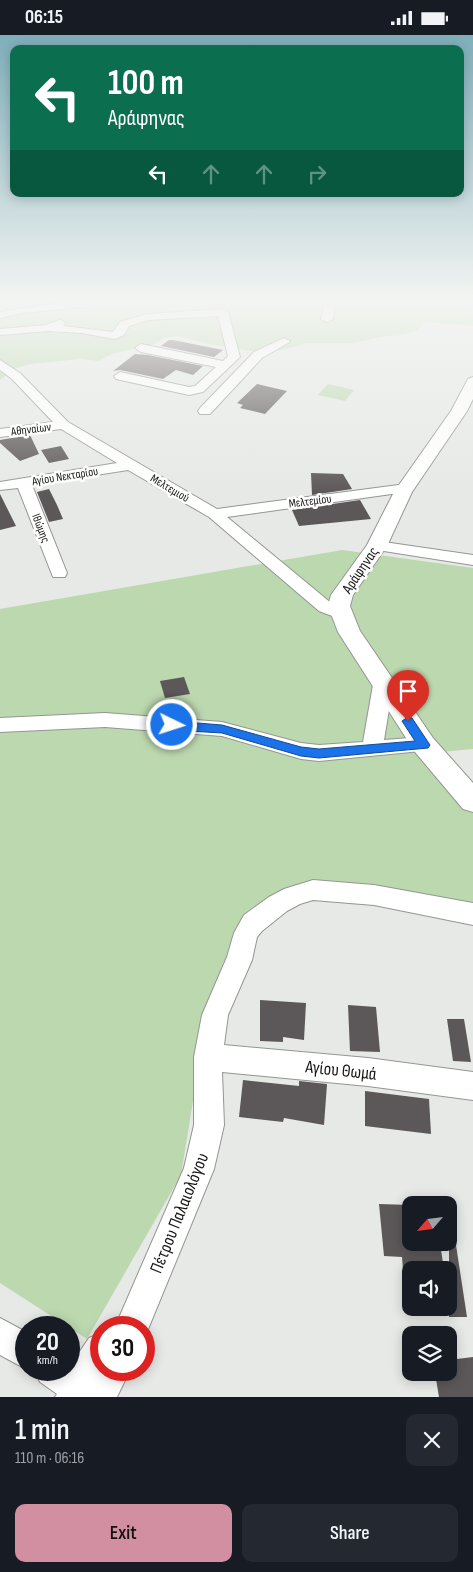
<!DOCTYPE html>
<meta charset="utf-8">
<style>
body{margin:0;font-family:"Sofia Sans Condensed",sans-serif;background:#242831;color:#f1f3f6;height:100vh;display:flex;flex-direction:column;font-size:19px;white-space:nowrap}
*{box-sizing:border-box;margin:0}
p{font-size:16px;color:#9ea1a6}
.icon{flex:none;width:28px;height:28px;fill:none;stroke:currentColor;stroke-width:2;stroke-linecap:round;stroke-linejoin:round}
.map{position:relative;height:1362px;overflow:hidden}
.details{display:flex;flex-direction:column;background:#171b24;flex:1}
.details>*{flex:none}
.top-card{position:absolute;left:10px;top:10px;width:454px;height:152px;border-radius:10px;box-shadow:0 2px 12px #0003;background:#0b6e4f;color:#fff;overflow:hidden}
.needle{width:32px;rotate:242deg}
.fabs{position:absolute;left:402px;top:1161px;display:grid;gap:10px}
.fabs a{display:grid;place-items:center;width:55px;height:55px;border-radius:10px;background:#171b24;box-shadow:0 2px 12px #0003;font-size:25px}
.speed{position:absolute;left:15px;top:1281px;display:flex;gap:10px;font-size:25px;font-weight:700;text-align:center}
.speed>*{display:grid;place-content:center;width:65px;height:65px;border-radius:50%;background:#171b24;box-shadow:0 2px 12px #0003;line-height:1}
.speed small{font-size:12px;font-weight:400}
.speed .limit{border:8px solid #d22;background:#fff;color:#111}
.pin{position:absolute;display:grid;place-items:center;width:42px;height:42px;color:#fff;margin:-51px -21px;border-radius:50% 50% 50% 0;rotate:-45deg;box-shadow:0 0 5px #0007}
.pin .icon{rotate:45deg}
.me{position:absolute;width:55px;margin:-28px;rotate:94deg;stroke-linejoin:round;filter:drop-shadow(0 0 4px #0008)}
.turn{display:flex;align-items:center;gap:18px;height:105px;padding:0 15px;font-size:22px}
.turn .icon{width:65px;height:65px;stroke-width:2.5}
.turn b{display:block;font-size:35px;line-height:42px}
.lanes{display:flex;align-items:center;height:48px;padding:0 15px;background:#0003;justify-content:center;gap:25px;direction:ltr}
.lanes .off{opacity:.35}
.round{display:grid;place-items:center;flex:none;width:52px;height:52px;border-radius:10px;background:#242831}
.summary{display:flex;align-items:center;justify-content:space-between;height:85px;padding:0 15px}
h1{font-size:30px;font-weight:600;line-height:38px}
.action{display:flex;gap:10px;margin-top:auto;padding:10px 15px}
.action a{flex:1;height:58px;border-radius:10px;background:#d28fa1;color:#111;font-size:20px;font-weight:600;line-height:58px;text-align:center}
.action a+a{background:#242831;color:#f1f3f6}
.status{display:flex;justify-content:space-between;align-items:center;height:35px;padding:0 25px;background:#171b24;direction:ltr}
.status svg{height:14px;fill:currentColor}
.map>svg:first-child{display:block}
</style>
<div class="status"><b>06:15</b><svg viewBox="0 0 49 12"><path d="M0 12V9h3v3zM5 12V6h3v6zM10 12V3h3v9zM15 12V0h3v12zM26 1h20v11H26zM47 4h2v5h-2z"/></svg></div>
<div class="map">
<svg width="473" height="1362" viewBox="0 0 473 1362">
<rect width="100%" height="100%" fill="#e6e9e5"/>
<g fill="#bcd8af">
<polygon points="473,268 473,291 424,287 417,296 400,300 381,302 353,308 306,308 284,315 251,316 209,309 178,301 164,303 154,309 112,319 99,326 80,324 30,329 14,334 0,345 0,269"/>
<polygon points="328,349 354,355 345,366 318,360"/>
<polygon points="342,515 473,533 473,714 420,719 473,773 473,875 305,848 251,883 223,928 206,986 181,1140 87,1304 0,1248 0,574"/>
</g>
<g fill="#5c5758">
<polygon points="169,305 173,305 223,315 214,322 161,311"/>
<polygon points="135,319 148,320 203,331 193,340 176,335 163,344 120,335 113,336"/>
<polygon points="257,349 287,356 265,379 240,373 243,370 237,368"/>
<polygon points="30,400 39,419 20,426 0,408 0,405"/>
<polygon points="61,411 69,424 49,428 41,415"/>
<polygon points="311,438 343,439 352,454 312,460"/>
<polygon points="49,454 57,470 63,484 49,487 37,457"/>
<polygon points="0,459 16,491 0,495"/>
<polygon points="360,465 371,484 299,491 292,475"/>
<polygon points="184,642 190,659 165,663 160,646"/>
<polygon points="260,965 306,968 304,1005 283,1002 283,1007 260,1006"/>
<polygon points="348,970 376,972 380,1017 350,1016"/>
<polygon points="447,984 464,984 471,1027 453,1026"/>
<polygon points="243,1045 299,1051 299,1046 327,1049 324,1090 284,1083 283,1087 239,1082"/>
<polygon points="365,1056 429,1064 431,1099 365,1091"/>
<polygon points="379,1169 411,1170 411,1208 440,1208 444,1235 403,1235 402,1222 384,1221"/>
<polygon points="449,1210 456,1210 467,1282 449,1282"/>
<polygon points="473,1322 473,1362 439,1362 435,1338 449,1338 449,1325"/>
</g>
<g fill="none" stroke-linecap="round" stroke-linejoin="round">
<defs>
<g id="minor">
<polygon points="57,268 98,268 93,271 22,278 0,283 0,277"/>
<polygon points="325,268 335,268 333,284 327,287 321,284"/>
<polygon points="223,274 228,277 240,322 203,357 189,360 116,344 114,341 120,337 189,352 195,351 216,332 141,317 135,313 141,309 223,326 228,321 218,281 148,285 129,291 124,300 115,304 81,298 48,296 0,300 0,294 46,290 60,285 66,288 63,291 113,297 120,287 147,279"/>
<polygon points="284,303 290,306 288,308 262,323 210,379 200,379 198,376 200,373 254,317"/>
<polygon points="0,325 20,338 68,387 217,474 406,449 413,453 406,457 227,482 331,568 346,574 349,578 346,582 340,584 319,576 209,482 128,435 32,450 67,538 65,542 53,542 18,453 0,455 0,447 117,428 61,394 0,402 0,394 53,387 12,344 0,335"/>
<polygon points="377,506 473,520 473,530 371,514 369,511 371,508"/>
<polygon points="383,643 390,645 393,650 384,705 424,702 431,705 434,710 431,715 319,726 301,724 222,701 105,692 0,697 0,683 105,678 222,687 301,708 319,710 363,707 373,650 376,645"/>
<polygon points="313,845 374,850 473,868 473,890 374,870 313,865 300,869 287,876 262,896 257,902 252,925 228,980 224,1010 368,1023 473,1037 473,1065 368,1051 222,1037 224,1090 214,1134 144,1304 144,1292 115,1292 184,1133 194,1090 194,1022 202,980 227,922 234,898 244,880 269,862 284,854"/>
<polygon points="0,1283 26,1297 26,1334 0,1320"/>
<polygon points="101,1298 101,1335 130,1335 117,1362 55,1362 57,1359 40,1347 35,1335 69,1335 69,1326 72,1328 89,1303"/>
</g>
<polygon id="major" points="473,342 473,364 467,376 412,457 387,511 353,560 350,571 360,596 433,703 473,748 473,777 463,774 415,717 338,597 328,571 331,560 367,510 394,457 451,376 468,344"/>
</defs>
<use href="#minor" stroke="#939692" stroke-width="2"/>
<use href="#major" stroke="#939692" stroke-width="2"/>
<use href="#minor" fill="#fff" fill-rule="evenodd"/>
<use href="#major" fill="#fff" fill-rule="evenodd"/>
</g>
<linearGradient id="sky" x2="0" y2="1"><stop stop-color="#7faeba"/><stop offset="0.58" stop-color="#f4f5f3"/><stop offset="1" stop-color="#f4f5f3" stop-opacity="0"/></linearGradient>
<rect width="473" height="459" fill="url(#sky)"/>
<polygon fill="#1a73e8" stroke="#114b97" points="408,682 412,683 430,710 428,713 319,723 301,721 222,698 172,695 166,690 172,686 222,690 301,712 319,714 415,706 402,686"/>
<g text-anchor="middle" stroke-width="5" stroke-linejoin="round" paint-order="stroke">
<g font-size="12" fill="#161715" stroke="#fff">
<text transform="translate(31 394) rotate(-7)" y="4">Αθηναίων</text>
<text transform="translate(65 441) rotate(-9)" y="4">Αγίου Νεκταρίου</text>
<text transform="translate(170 453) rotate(31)" y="4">Μελτεμιού</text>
<text transform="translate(310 466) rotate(-7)" y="4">Μελτεμίου</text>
<text transform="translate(41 493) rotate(69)" y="4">Ιθώμης</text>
</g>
<g font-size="15" fill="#161715" stroke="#fff">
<text transform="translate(360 535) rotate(-56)" y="5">Αράφηνας</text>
</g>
<g font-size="18" fill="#161715" stroke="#fff">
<text transform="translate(341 1035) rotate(6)" y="6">Αγίου Θωμά</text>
<text transform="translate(179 1178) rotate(-68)" y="6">Πέτρου Παλαιολόγου</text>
</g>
</g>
</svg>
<div class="fabs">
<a><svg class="needle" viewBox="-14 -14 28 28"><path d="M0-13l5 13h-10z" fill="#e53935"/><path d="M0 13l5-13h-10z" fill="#9ea1a6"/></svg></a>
<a><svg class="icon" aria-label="sound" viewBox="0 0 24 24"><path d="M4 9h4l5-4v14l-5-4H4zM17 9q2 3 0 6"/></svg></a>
<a><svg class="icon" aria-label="layers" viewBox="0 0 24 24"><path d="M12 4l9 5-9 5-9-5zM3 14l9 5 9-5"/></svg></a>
</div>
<div class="speed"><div>20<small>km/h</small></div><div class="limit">30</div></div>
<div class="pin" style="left:408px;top:686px;background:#d93025"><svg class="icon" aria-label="arrive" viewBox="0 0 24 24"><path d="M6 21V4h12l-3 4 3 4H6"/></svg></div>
<svg class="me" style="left:172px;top:690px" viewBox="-20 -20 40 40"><circle r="17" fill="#1a73e8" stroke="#fff" stroke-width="3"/><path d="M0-11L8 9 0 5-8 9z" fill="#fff"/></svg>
<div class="top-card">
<div class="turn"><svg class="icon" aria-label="left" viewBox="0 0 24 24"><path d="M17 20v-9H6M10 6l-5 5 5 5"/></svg><div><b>100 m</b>Αράφηνας</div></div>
<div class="lanes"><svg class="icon" aria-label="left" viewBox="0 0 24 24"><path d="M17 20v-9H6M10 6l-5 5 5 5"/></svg><svg class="icon off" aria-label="ahead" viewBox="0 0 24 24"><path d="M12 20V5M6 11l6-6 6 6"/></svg><svg class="icon off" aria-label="ahead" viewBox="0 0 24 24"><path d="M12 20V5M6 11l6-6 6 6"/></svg><svg class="icon off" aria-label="right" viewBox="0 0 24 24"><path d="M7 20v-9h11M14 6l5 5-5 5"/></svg></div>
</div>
</div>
<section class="details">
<div class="summary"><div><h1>1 min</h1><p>110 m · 06:16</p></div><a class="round"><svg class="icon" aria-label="close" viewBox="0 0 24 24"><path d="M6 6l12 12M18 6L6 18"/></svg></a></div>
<div class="action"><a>Exit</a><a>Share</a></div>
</section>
